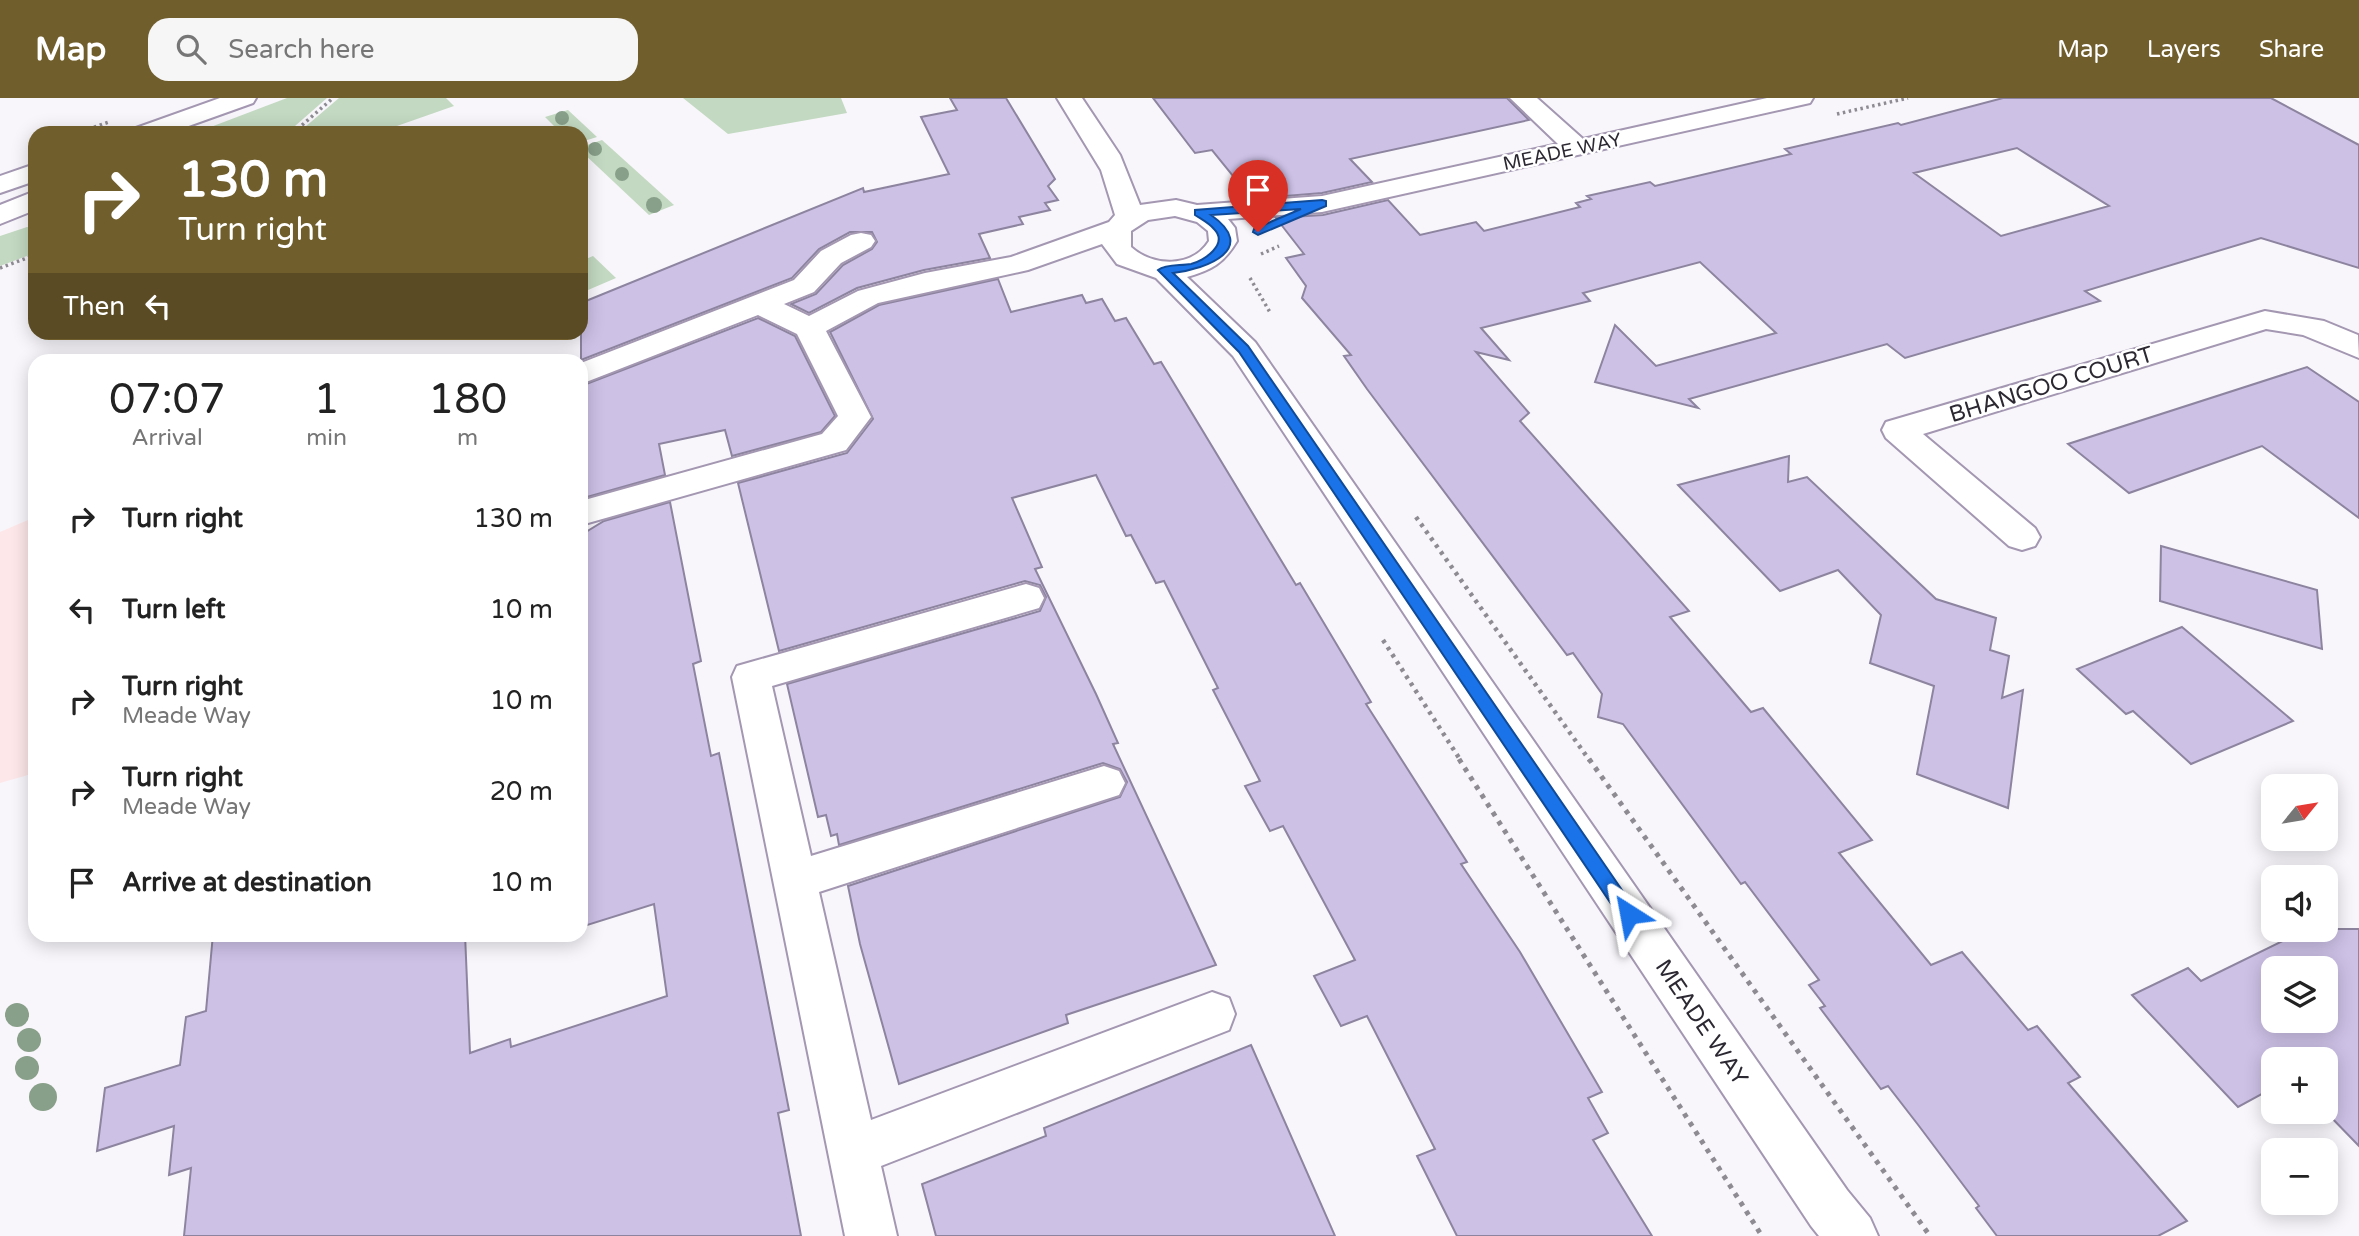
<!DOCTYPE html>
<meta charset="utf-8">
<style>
body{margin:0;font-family:"Varela Round",sans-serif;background:#f6f6f6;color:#222;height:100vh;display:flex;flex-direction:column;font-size:26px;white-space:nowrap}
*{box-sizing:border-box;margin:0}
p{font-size:23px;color:#767676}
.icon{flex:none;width:38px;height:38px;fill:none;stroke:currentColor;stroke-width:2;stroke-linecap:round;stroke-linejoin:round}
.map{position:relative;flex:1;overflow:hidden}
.details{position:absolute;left:28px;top:256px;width:560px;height:588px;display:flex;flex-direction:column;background:#fff;border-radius:21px;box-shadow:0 4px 18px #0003}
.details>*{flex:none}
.banner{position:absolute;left:28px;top:28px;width:560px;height:214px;border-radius:21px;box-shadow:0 4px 18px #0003;background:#715e2d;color:#fff;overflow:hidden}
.needle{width:46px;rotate:60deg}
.controls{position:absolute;left:2261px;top:676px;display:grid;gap:14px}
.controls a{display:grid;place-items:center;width:77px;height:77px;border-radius:14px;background:#fff;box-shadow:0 4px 18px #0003;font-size:35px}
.pin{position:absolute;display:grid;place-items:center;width:60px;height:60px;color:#fff;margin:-72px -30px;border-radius:50% 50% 50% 0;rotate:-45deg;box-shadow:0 0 7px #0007}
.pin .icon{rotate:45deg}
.me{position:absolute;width:77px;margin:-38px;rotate:326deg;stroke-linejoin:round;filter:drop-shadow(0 0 5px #0008)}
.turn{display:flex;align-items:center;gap:24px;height:147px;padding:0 35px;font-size:32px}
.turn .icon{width:91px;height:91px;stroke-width:2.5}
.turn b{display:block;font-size:49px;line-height:60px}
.then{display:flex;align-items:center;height:66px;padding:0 35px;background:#0003;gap:14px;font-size:26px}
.eta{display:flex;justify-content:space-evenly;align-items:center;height:119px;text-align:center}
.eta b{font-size:42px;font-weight:600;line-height:49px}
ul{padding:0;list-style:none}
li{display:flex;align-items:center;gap:21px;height:91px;padding:0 35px}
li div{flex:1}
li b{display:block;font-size:26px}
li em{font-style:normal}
header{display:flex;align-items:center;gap:42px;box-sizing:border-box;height:98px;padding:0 35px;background:#715e2d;color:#fff}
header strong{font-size:33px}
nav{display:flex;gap:38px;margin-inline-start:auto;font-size:24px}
.search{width:490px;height:63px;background:#f6f6f6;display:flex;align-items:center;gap:18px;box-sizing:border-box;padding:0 24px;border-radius:21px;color:#767676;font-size:26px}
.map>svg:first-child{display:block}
</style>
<header>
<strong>Map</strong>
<div class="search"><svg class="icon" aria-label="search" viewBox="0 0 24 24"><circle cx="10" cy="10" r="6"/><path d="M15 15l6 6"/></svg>Search here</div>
<nav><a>Map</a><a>Layers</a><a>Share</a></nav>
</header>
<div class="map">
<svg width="2359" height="1138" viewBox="0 0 2359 1138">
<rect width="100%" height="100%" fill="#f8f6fb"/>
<polygon fill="#fde7e8" points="35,419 35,675 0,685 0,434"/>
<g fill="#c3d9c1">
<polygon points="287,0 327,0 287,35 195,35"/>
<polygon points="339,0 446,0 454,8 377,35 298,35"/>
<polygon points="683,0 841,0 847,15 728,36"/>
<polygon points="568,12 597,39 581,44 581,35 561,35 545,19"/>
<polygon points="602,42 674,107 649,117 581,53 581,49"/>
<polygon points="27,129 35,131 35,155 0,168 0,138"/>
<polygon points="593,158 616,180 581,195 581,163"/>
</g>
<g fill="#cdc1e6" stroke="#8d849f" stroke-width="2" fill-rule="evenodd">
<polygon points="950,0 1006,0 1055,81 1048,88 1058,102 1045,105 1050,112 1019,119 1023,126 979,136 990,160 924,172 857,190 809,215 791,206 816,196 843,167 872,151 877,144 872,134 850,134 819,151 792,180 581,262 581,205 863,90 864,94 949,76 921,19 957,12"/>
<polygon points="1153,0 1507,0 1529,22 1350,61 1372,84 1322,95 1260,100 1246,81 1237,83 1212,52 1195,55"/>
<path d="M2003,0H2271L2359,47V170L2261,140L2085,193L2100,203L1905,260L1887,246L1689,301L1698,310L1595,284L1615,227L1656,268L1776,235L1700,164L1583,195L1590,203L1481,230L1509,262L1476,254L1529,315L1520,323L1689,513L1670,519L1751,614L1763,610L1872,742L1839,755L1931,867L1962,854L2028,932L2037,928L2080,979L2068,985L2187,1123L2158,1138H1997L1976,1110L1979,1108L1919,1028L1888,988L1881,991L1820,910L1825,908L1809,887L1819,882L1745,784L1741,786L1623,626L1598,619L1602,596L1573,555L1567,557L1367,291L1344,258L1351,257L1302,200L1306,188L1286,160L1304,156L1276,120L1323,117L1388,102L1420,137L1476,124L1484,133L1580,109L1576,105L1591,101L1587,98L1650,84L1655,88L1791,56L1785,51L1898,25L1901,27ZM2017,50L2109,108L2001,138L1914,75Z"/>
<polygon points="998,181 1011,214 1082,197 1086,205 1102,201 1115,223 1126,220 1154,266 1161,264 1296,487 1300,485 1371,604 1366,606 1467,764 1461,766 1520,854 1602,994 1588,1000 1608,1035 1593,1042 1652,1138 1457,1138 1417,1058 1435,1051 1367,918 1341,928 1314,878 1355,862 1283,728 1270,733 1245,688 1260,683 1213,592 1218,590 1164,483 1156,485 1131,437 1126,438 1096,377 1012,400 1042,469 1035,471 1096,596 1118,645 1113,646 1216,867 1066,917 1068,925 899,986 860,846 848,788 1120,699 1127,684 1120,671 1103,665 839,747 837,736 831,738 826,717 818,719 787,586 1040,513 1046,499 1040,487 1025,483 779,553 738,385 847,355 873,321 830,234 879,207"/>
<polygon points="758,220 795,238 835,318 821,334 732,358 725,332 659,346 665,377 587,399 581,391 581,288"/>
<polygon points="2307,269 2359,304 2359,420 2262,348 2129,395 2068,346"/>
<polygon points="1789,358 1788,384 1807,379 1936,501 1996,520 1990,552 2009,558 2002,600 2023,592 2008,710 1917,676 1934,588 1870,565 1881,517 1838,472 1780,493 1678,387"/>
<polygon points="670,404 701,563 693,566 711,658 719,655 789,1012 778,1015 801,1138 184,1138 191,1070 169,1077 174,1028 97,1053 105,990 180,967 186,919 206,913 213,836 465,836 470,955 510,941 511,949 667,898 654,806 581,829 581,437 604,423"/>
<polygon points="2161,448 2317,492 2322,551 2160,503"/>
<polygon points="2182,529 2293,623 2191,666 2133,613 2126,616 2077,571"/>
<path d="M2307,831H2359V1048L2325,1013L2326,961H2273V990L2238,1009L2132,897L2188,870L2201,883ZM2273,870H2326V922H2273Z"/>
<polygon points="1251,947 1335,1138 936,1138 922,1086 1046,1038 1044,1030"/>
</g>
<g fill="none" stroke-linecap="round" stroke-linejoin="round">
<defs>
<g id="minor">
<polygon points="220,0 256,0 253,5 169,35 132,35 136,30"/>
<path d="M1057,0H1082L1120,57L1140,107L1176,102L1197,107L1322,98L1558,46L1510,0H1537L1583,41L1767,0H1813L1810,5L1801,7L1322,114L1228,121L1235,130L1237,143C1224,165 1212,172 1187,179L1255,244L1847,1092L1870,1120L1878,1138H1819L1811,1128L1233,258L1156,180L1117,166L1102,146L1028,172L878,205L826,233L871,319L846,352L581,427V403L822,336L838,318L797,236L758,217L581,286V265L794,182L821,153L851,137L861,135L871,137L875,143L871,149L841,165L814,194L784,206L809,218L858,193L925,175L1011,159L1109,124L1115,117L1101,72ZM1175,118L1197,124L1208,133L1209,143C1192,170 1153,169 1131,149V133L1148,122Z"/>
<polygon points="35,66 35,83 0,95 0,78"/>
<polygon points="35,93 35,112 0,126 0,107"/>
<polygon points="2265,213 2324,223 2358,237 2359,260 2303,237 2266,231 1923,336 2035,430 2040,439 2035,448 2022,452 2009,448 1886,340 1882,332 1886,324"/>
<polygon points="1026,486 1039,490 1044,500 1039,510 772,588 811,758 1104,668 1119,673 1125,685 1119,697 819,794 871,1022 1212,894 1229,900 1235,916 1229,932 881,1068 897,1138 845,1138 732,579 737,568 751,564"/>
</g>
</defs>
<use href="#minor" stroke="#a397b2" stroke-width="4"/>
<g stroke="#8e8b93" stroke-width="3.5" stroke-dasharray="2.5 3.5" stroke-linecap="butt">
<polyline points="1837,16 1908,0"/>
<polyline points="77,35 109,24"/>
<polyline points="293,35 333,0"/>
<polyline points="1261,156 1279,148"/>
<polyline points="0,170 35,157"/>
<polyline points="1250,180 1271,216"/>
</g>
<g stroke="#8e8b93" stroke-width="4.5" stroke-dasharray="3.5 5" stroke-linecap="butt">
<polyline points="1416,419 1590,663"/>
<polyline points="1383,542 1461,663"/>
</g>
<g stroke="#8e8b93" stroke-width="5" stroke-dasharray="4.5 6" stroke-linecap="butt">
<polyline points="1459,661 1762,1138"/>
<polyline points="1589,661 1930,1138"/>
</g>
<use href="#minor" fill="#fff" fill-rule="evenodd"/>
</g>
<g fill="#889f89">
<circle cx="562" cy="20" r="7"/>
<circle cx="595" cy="51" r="7"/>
<circle cx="622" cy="76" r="7"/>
<circle cx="654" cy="107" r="8"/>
<circle cx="17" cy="917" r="12"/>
<circle cx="29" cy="942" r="12"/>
<circle cx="27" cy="970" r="12"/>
<circle cx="43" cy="999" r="14"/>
</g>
<path fill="#1a73e8" stroke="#114b97" stroke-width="2" d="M1322,102L1326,103V108L1258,137L1253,134L1254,131L1301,111L1211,117C1259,151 1207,171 1173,175L1248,248L1635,811L1638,816L1635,822H1622L1239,254L1158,172C1166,166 1180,168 1191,166C1204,163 1229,146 1214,131C1209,125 1201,121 1195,117V112Z"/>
<g text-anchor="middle" stroke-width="5" stroke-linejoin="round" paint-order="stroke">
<g font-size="19" fill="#2d2933" stroke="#fff">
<text transform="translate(1562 53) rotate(-12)" y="7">MEADE WAY</text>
</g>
<g font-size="23" fill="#2d2933" stroke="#fff">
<text transform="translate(2051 286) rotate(-17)" y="8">BHANGOO COURT</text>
<text transform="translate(1702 924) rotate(56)" y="8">MEADE WAY</text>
</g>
</g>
</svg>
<div class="controls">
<a><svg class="needle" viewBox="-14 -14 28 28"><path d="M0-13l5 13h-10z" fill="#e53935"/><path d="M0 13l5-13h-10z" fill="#767676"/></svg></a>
<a><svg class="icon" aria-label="sound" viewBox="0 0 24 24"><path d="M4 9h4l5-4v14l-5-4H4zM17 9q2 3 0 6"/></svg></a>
<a><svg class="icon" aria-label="layers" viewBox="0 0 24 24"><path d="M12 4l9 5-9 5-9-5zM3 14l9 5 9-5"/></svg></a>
<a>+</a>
<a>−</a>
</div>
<div class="pin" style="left:1258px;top:134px;background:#d93025"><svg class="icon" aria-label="arrive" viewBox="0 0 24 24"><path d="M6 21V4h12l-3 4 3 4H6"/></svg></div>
<svg class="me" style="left:1629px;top:816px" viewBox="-20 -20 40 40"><path d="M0-17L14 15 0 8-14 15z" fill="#1a73e8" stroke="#fff" stroke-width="4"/></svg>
<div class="banner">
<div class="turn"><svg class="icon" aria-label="right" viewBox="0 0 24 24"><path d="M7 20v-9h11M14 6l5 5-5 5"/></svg><div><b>130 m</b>Turn right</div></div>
<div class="then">Then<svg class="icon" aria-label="left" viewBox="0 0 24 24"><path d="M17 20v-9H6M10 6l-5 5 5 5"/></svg></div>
</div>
<section class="details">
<div class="eta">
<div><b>07:07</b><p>Arrival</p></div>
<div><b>1</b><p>min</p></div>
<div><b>180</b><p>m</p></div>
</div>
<ul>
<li><svg class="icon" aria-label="right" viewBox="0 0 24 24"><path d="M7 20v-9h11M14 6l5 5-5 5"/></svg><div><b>Turn right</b></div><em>130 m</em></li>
<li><svg class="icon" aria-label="left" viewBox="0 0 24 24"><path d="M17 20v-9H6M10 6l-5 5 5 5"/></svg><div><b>Turn left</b></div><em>10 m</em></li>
<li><svg class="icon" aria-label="right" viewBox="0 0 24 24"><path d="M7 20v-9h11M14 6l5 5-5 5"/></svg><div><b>Turn right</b><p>Meade Way</p></div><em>10 m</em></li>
<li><svg class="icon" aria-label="right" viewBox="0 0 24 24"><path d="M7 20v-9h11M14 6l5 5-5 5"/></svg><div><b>Turn right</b><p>Meade Way</p></div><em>20 m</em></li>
<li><svg class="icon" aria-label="arrive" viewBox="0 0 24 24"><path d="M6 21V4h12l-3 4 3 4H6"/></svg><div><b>Arrive at destination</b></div><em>10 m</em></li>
</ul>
</section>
</div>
